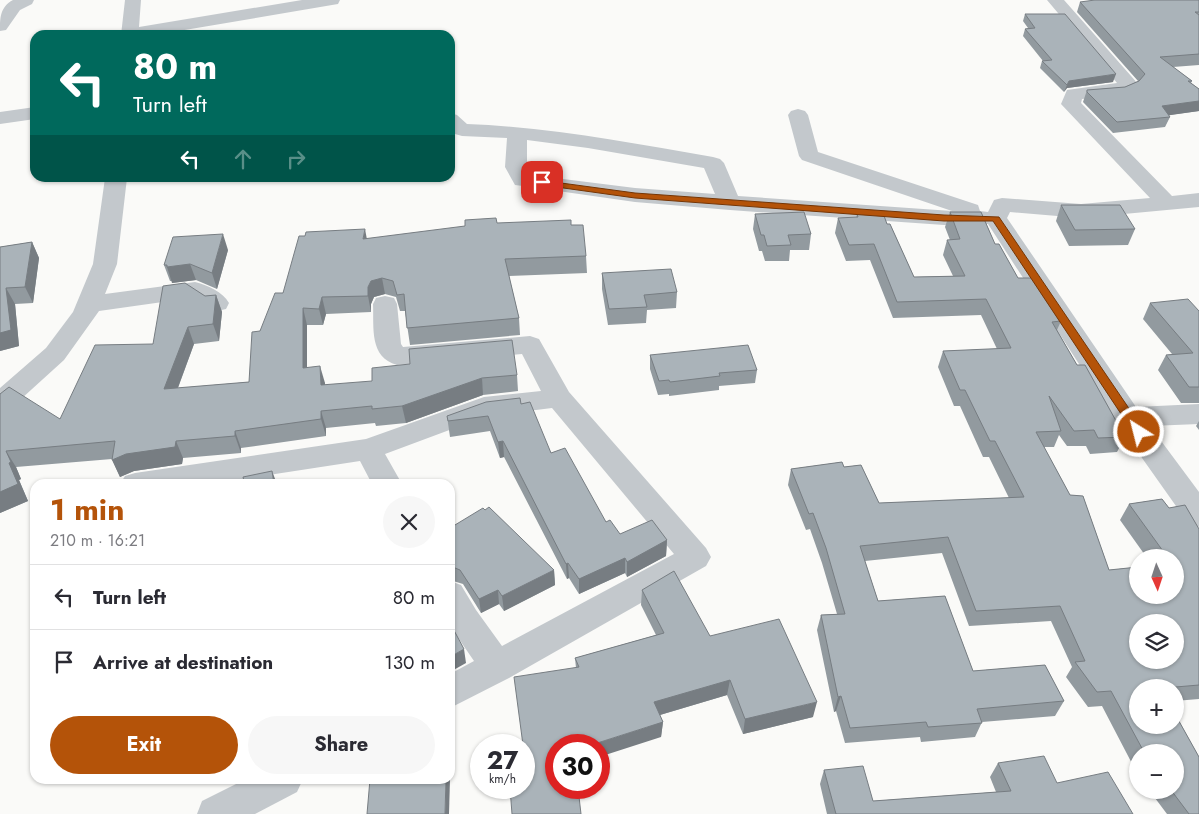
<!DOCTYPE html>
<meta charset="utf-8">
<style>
body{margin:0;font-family:Jost,sans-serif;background:#f7f7f7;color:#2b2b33;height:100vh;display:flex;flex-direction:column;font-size:19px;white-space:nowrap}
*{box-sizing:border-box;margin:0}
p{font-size:16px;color:#7c7c81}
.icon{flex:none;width:28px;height:28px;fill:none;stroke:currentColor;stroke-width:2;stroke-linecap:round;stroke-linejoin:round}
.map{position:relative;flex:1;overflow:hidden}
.side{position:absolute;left:30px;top:479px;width:425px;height:305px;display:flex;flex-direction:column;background:#fff;border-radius:15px;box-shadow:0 1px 4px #0004}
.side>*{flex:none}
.hud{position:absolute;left:30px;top:30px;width:425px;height:152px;border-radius:15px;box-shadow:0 1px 4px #0004;background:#00695c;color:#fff;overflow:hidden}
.needle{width:32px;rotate:177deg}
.buttons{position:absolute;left:1129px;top:549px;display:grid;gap:10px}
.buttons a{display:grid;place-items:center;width:55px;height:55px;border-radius:50%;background:#fff;box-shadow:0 1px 4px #0004;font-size:25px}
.speed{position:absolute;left:470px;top:734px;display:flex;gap:10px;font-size:25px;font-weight:700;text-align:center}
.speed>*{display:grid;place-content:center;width:65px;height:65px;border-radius:50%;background:#fff;box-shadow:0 1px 4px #0004;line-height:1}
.speed small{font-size:12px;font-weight:400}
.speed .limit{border:8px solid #d22;background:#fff;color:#111}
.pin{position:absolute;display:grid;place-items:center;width:42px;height:42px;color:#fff;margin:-21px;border-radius:10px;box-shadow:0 2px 8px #0006}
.me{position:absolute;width:55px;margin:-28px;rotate:324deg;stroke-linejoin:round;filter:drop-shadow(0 0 4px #0008)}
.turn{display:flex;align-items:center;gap:18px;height:105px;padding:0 20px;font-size:22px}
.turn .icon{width:65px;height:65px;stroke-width:2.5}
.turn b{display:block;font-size:35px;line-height:42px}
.lanes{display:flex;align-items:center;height:48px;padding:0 20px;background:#0003;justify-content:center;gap:25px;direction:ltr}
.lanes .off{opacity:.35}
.round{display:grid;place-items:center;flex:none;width:52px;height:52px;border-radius:26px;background:#f7f7f7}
.summary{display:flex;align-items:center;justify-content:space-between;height:85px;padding:0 20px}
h1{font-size:30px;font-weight:700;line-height:38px;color:#b45309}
.cta{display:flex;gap:10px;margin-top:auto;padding:10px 20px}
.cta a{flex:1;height:58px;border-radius:30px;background:#b45309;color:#fff;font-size:20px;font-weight:700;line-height:58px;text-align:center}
.cta a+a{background:#f7f7f7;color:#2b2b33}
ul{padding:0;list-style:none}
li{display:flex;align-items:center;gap:15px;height:65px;padding:0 20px;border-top:1px solid #e1e1e2}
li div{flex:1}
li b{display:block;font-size:19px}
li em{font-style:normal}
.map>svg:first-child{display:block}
</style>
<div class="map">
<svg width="1199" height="814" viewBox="0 0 1199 814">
<rect width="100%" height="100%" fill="#fafaf8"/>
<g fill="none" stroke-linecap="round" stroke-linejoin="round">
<g fill="#c3c8cc" fill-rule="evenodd">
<path d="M13,0H34L32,4L20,10L6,30L0,31C0,18 0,7 13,0Z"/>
<polygon points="125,0 141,0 139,27 302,0 340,0 338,4 332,5 155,35 121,35"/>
<path d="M1047,0H1064L1139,85C1128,100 1099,98 1082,99L1081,103L1172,196L1199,193V207L1081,218L1010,212L1007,218L1136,407L1199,404V424L1150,426L1199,492V527L1188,523L1118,424L988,224L944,225L730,210L635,202L523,186L515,185L505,167L507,138L462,136L455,134L450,130V113L457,115L467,124C550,127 631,143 713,157L720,159L724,163L738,196L952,211L802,160L799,156L788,115L791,111L798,109L805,111L808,115L818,152L978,205L980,211L988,212L994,200L1002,198L1081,204L1150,198L1061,104L1067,90L1117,83ZM527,140L588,148L704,168L715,194L635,188L531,175L527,167Z"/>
<polygon points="35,107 35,119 0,124 0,112"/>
<path d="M105,178H127L117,264L105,294L195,282C207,285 223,292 229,303L226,309L217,311L208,309L191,298L99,311L64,360L10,409L0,412V388L46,348L73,312L93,264Z"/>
<path d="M385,296L394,298L397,304L401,344L403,347L530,336L539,339L569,392L706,548L711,557L706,566L509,678L450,708V674L474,661L450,626V581L461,585L476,610L502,646L674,554L552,408L487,416L385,454L402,484H372L360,461L210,484H120L125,476L135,473L366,439L484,397L541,391L522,354L397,365C369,357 374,328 373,304L376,298Z"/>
<polygon points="246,779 303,779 297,792 255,814 197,814 202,801"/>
</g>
</g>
<g fill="#929a9f" fill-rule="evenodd">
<polygon points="1199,0 1199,65 1173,67 1192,81 1191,83 1199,89 1199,111 1169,115 1170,117 1165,127 1113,133 1083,102 1087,90 1125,87 1138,81 1077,12 1080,2"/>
<polygon points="1025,14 1113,82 1067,88 1064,92 1040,68 1042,61 1043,61 1023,36 1025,29 1028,28 1023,21"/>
<polygon points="1061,205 1135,229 1128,245 1069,246 1056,221"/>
<path d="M950,212H981L995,244H999L1018,278H1037L1052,300L1051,304L1061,321L1057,330L1077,365H1085L1125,437L1117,452L1090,454L1086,446H1067L1059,435L1054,447H1044L1070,495L1083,496L1109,570L1138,567V595H1175V558H1147L1120,520L1129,504L1162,499L1169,508L1185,505L1199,529V699L1175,701V688H1138V725H1175V714L1199,757V814H1167L1149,790H1175V752H1138V775L1102,706L1088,707L1066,677L1072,667L1051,621L969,626L942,553L865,561L878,601L945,596L973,671L1045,665L1064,701L1055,716L982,722L975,737L921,742L920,737L845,743L836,711L834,712L817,630L821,615L837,614L822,563L810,529L806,530L788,485L791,469L842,462L844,467L861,465L879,503L1009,498L989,457H983L960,406H954L938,367L943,351L997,349L981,315L893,318L870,260L846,261L835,233L838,218H856L857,214L883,213L887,224H890L914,277L953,276L943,255L947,240H950L945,227ZM1138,622H1175V660H1138Z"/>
<polygon points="755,214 811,234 809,250 790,250 789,261 765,261 762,251 759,251 753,229"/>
<polygon points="497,223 571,225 586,256 587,273 509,276 519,318 520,335 410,345 405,311 400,311 396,297 385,294 374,297 371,304 371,312 326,314 323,325 307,325 307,368 325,383 325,385 517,375 518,391 483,395 406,423 376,426 375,423 326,428 326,436 241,448 241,453 183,458 182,464 134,471 120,477 112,459 16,467 21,479 19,480 28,501 0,513 0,394 60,419 153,344 205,296 216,295 222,312 219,341 194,344 178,388 249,382 260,331 283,293 366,239"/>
<polygon points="32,242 39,258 33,303 15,304 19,346 0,351 0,247"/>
<polygon points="228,250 217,289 196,280 172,283 172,281 170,281 164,265"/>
<polygon points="602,273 677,292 676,308 647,310 646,323 608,325 602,289"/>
<polygon points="1150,303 1199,311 1199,403 1181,403 1158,370 1166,355 1172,354 1143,319"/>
<polygon points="650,355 757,370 755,383 719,386 719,390 669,396 669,394 658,395 650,369"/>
<polygon points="521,404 551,453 606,522 620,534 667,540 666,556 627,577 625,573 579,594 569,578 567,579 504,457 500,458 490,431 450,437 447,416"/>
<polygon points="1199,421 1199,430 1196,426"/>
<polygon points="450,528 554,570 555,585 504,611 499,604 481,613 463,584 450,580"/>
<polygon points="642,590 710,636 813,717 743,734 727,695 660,715 663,722 661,737 576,668 575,658 656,635 641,605"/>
<polygon points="998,763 1057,783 1133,814 827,814 820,784 824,770 873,801 996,792 990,777"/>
</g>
<g fill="#777d82">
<polygon points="1116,74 1113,82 1067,88 1064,92 1067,85 1069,81"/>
<polygon points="1199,101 1199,111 1157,117 1162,106"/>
<polygon points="365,229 368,245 363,239"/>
<polygon points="223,234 228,250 217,289 212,273"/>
<polygon points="32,242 39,258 33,303 25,287"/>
<polygon points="190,264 196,280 172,283 167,267"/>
<polygon points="382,278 385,294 374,297 371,304 371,312 368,296 368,287 371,281"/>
<polygon points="6,288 15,304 19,346 0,351 0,333"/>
<polygon points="216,295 222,312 219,341 213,324"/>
<polygon points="322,297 326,314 323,325 319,309"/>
<polygon points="303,308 307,325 307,385 303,368"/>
<polygon points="188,327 194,344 171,406 164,389"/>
<polygon points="320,366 325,383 325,402 321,385"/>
<polygon points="482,378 483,395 406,423 402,406"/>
<polygon points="321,411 326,428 326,436 321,419"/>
<polygon points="235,431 241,448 241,453 235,436"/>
<polygon points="176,441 183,458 182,464 134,471 120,477 112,460 126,454"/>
<polygon points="503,441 504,457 500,458 498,442"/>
<polygon points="6,451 16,467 21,479 19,480 28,501 0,513 0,492"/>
<polygon points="272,471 277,484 274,484"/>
<polygon points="667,540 666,556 627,577 627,562"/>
<polygon points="625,558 625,573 579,594 579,579"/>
<polygon points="568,563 569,578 567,579 566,564"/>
<polygon points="554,570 555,585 504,611 502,596"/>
<polygon points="498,590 499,604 481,613 479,599"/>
<polygon points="464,649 466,663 450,672 450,657"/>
<polygon points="730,680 727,695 653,717 654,702"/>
<polygon points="841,696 836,711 834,712 838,697"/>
<polygon points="817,702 813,717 743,734 745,719"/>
<polygon points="663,722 661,737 599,757 599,745 591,745"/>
<polygon points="446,779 450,779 449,814 445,814"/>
</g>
<g fill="#aab3b9" stroke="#777d82" fill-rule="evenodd">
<polygon points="1095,0 1199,0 1199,12 1195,12 1199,15 1199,54 1160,57 1192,81 1188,81 1199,89 1199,101 1162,106 1170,117 1117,122 1087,92 1087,90 1125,87 1139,81 1145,74 1080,2"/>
<polygon points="1025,14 1065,14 1116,74 1069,81 1067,85 1042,61 1052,60 1025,29 1035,28"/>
<polygon points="1061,205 1120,205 1135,229 1075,230"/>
<polygon points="804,212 811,234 788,235 791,245 767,246 764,235 761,235 755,214"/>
<path d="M950,212H981L995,244H999L1018,278H1037L1052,300L1048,301L1061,321L1052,322L1077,365H1085L1125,437L1098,438L1094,430L1074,431L1049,396L1061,431L1036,432L1070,495L1083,496L1109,570L1138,567V595H1175V558H1168L1129,504L1162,499L1169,508L1185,505L1199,529V685L1164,688H1138V725H1175V714L1199,757V814H1189L1171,790H1175V752H1144L1111,691L1097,692L1075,662L1085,661L1060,606L976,611L948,537L860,546L878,601L945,596L973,671L1045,665L1064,701L977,709L982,723L928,727L926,722L850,728L841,696L838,697L821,615L845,614L826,548L813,513L809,514L791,469L842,462L844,467L861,465L879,503L1024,497L995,441H990L965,390H960L943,351L1011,348L986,299L897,302L874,244L849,245L838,218L858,217L857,214L883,213L887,224H890L914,277L965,276L947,240L960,239ZM1138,622H1175V660H1138Z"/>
<polygon points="496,218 497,223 571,220 571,225 583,225 586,256 505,259 519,318 407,328 404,294 397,295 393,281 382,278 371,281 368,287 368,296 322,297 319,309 303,308 303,368 320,366 321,385 372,381 372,368 410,364 409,349 512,340 517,375 482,378 402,406 372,409 372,406 321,411 321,419 235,431 235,436 176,441 175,447 126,454 112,460 115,441 6,451 11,462 9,463 18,484 0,492 0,394 9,387 60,419 95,345 153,344 163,286 185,283 205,296 216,295 213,324 188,327 164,389 249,382 252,332 260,331 275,293 283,293 299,236 305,236 306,232 365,229 363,239 465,226 465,220"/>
<polygon points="223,234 212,273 190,264 167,267 167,265 164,265 173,237"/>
<polygon points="32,242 25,287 6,288 11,330 0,333 0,247"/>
<polygon points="671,269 677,292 644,295 647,307 609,309 602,273"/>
<polygon points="1188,299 1199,311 1199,387 1189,387 1166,355 1193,353 1150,303"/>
<polygon points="748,345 757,370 719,373 720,376 670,382 669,380 659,381 650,355"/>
<polygon points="520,398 521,404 530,402 551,453 565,448 606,522 610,520 620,534 652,520 667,540 627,562 625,558 579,579 568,563 566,564 503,441 498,442 488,416 448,421 447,416 486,402"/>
<polygon points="272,471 274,484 229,484 244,481 243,477"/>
<polygon points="489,507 554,570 502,596 498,590 479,599 460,570 450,566 450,528 483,508 485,510"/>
<polygon points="674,571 710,636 779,619 817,702 745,719 730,680 654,702 663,722 591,745 556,745 556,788 578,788 581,814 512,814 510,788 524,788 524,778 527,778 524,755 524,745 523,745 514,677 579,667 575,658 664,633 642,590"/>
<polygon points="450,623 464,649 450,657"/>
<polygon points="1044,756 1057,783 1108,772 1133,814 836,814 824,770 863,766 873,801 1011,791 998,763"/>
<polygon points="370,779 446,779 445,814 367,814"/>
</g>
<polygon fill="#b45309" stroke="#753606" points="539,180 635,193 944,215 999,217 1145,432 1139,436 1135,435 993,221 944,221 635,198 542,185 539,184"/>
</svg>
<div class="buttons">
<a><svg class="needle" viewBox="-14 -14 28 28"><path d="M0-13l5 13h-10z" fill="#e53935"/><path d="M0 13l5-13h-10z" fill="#7c7c81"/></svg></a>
<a><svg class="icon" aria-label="layers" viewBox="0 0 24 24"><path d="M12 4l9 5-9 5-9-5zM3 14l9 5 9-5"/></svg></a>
<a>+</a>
<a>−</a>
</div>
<div class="speed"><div>27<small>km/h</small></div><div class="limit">30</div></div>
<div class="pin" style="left:542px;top:182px;background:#d93025"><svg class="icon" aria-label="arrive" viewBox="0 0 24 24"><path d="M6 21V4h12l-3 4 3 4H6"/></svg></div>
<svg class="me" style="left:1139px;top:432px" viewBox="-20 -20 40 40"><circle r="17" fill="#b45309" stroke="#fff" stroke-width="3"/><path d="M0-11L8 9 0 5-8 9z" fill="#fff"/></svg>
<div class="hud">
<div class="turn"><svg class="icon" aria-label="left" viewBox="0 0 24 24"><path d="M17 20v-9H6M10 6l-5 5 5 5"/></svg><div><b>80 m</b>Turn left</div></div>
<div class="lanes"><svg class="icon" aria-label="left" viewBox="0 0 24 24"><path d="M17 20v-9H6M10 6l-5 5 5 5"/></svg><svg class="icon off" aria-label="ahead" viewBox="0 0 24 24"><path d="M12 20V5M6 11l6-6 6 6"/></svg><svg class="icon off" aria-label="right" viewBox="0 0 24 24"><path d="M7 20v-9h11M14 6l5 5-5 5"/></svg></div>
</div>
<section class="side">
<div class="summary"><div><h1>1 min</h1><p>210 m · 16:21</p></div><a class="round"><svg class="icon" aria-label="close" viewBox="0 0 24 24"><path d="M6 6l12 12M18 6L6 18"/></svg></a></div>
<ul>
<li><svg class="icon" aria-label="left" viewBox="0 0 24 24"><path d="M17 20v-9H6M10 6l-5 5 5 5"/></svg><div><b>Turn left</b></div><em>80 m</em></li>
<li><svg class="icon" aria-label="arrive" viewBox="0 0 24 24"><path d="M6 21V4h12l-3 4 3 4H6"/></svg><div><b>Arrive at destination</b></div><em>130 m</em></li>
</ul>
<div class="cta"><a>Exit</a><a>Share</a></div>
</section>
</div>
